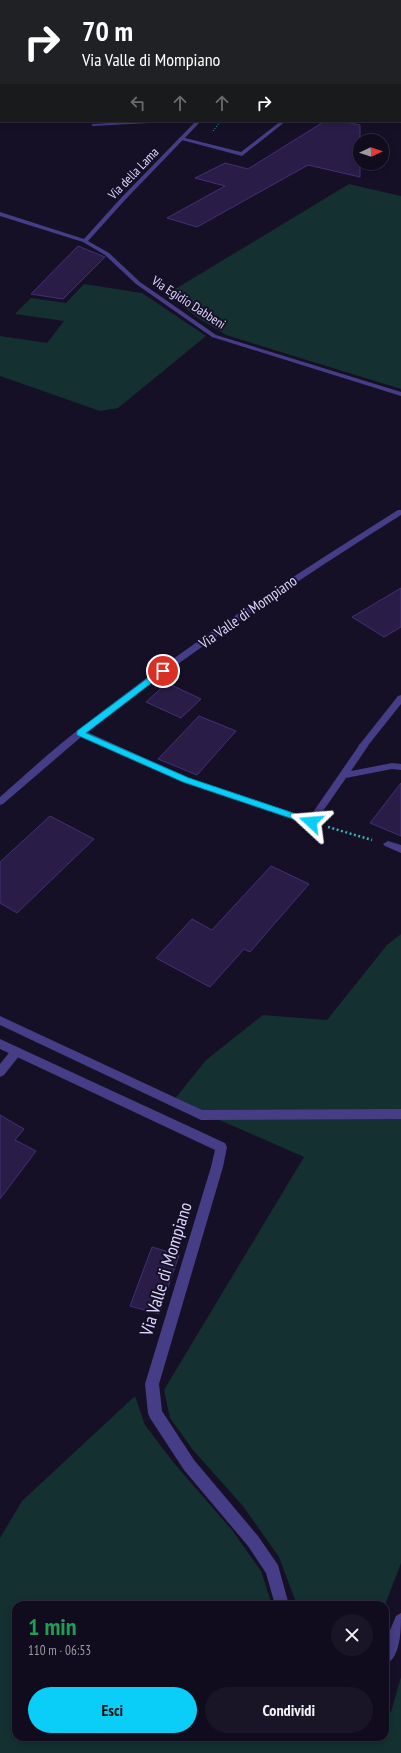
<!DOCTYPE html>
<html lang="it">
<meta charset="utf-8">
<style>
body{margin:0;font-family:"PT Sans Narrow",sans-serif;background:#191526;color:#f1f3f6;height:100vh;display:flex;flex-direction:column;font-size:15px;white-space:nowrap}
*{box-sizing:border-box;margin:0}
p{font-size:13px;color:#9c9ba4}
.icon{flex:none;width:22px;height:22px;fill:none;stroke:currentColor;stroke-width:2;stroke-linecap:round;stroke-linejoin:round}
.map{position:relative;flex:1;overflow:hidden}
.panel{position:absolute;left:12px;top:1601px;width:377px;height:140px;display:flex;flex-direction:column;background:#100c1d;border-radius:12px;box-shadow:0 2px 6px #0003,0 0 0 1px #302c3b}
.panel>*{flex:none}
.banner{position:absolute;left:0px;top:0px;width:401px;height:122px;box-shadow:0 2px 6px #0003,0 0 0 1px #302c3b;background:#202124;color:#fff;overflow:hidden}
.needle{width:26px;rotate:86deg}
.controls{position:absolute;left:353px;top:134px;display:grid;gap:8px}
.controls a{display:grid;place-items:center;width:36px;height:36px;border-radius:50%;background:#100c1d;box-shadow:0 2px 6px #0003,0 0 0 1px #302c3b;font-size:20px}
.pin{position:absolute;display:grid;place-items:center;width:34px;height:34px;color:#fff;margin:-17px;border:2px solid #fff;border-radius:50%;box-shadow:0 1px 4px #0007}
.me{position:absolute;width:44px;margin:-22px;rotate:289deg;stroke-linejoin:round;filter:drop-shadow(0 0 3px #0008)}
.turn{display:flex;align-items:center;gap:14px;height:84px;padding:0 16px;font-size:18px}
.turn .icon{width:52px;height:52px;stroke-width:2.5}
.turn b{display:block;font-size:28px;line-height:34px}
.lanes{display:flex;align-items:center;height:38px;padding:0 16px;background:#0003;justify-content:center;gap:20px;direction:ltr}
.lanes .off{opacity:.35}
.round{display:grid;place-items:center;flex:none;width:42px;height:42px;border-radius:21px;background:#191526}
.headline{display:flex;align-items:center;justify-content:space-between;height:68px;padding:0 16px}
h1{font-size:24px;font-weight:700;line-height:30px;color:#1e9e55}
.primary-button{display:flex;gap:8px;margin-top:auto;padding:8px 16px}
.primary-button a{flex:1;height:46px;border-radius:24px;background:#0acef8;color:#111;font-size:16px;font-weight:700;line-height:46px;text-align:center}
.primary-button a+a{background:#191526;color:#f1f3f6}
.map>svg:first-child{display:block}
</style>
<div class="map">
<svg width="401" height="1753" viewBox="0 0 401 1753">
<rect width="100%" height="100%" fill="#161027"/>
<g fill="#143031">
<polygon points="349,184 401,196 401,389 226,335 198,318 167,294"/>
<polygon points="84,284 142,293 206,336 118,408 100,411 0,376 0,336 47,343 64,321 15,314 31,298 66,303"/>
<polygon points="401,934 401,1563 385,1605 297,1605 279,1557 243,1506 193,1450 170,1418 164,1390 304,1157 174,1100 206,1060 263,1015 327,1020 387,945"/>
<polygon points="135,1396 145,1425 173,1462 232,1530 261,1571 272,1605 16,1605 16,1737 385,1737 385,1712 391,1712 401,1677 401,1753 0,1753 0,1538 22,1501"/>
</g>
<g fill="#291d48" stroke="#423073">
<polygon points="325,121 341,121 360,125 360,177 308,165 197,227 167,218 225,186 195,178 225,163 248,169"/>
<polygon points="78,246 105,257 63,299 31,294"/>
<polygon points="401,588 401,627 384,637 352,617"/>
<polygon points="167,683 201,699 181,718 146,702"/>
<polygon points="199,716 236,731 197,775 158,759"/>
<polygon points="401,783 401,836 370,823"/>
<polygon points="50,816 94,839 17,913 0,903 0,862"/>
<polygon points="271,866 309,884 250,952 244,949 210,987 156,958 192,919 212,930"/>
<polygon points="0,1115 24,1129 15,1140 36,1151 0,1199"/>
<polygon points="152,1247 179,1255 159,1314 130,1306"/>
</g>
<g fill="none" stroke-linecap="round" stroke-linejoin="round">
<g stroke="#33b4b6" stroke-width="1" stroke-dasharray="1 1.5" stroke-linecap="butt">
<polyline points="248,0 250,1"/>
<polyline points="213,131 221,121"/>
</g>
<polyline stroke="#33b4b6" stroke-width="2.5" stroke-dasharray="2 2.5" stroke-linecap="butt" points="328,827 372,840"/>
<g fill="#453d85" fill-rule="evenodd">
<polygon points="281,121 286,121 242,156 178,139 181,137 241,152"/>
<polygon points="401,695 401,704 366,748 360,748 358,746 360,744 398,696"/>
<polygon points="388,841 401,845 401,853 385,846 383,844"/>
<polygon points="0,1016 202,1110 401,1109 401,1119 201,1120 0,1025"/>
<polygon points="16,1047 20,1049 22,1052 20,1055 4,1075 0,1077 0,1064 12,1049"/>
</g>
<g fill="#453d85" fill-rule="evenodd">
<rect x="0" y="41" width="1" height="2"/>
<rect x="0" y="69" width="1" height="2"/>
<rect x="0" y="84" width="1" height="2"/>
<polygon points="140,121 170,121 168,122 93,126 91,125 93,124"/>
<polygon points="196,121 201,121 125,200 88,241 109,253 140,282 216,335 401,392 401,396 212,337 136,284 105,255 83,242 0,216 0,212 84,239 121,198"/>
<path d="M398,510H401V515C293,583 187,654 87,732L189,778L309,818L360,744H366L368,746L351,771L392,763L401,764V770L392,769L346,778L314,824L311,825L183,782L81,737L3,804L0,805V797C26,774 51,751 78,730C180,650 288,579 398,510Z"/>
<polygon points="0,1039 225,1143 227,1147 223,1167 159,1384 162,1411 194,1460 258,1536 278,1565 289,1605 275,1605 266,1573 248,1546 184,1470 150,1418 148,1413 145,1384 211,1167 215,1150 0,1049"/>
<path d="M401,1613C401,1630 401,1657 385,1665V1642L396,1616Z"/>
</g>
</g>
<polygon fill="#0acef8" stroke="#0686a1" points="160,669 166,669 167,671 86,733 189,778 314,820 315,822 314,824 308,824 183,782 77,735 77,731"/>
<g text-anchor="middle" stroke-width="4" stroke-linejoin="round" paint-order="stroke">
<g font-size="13" fill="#dfd8fe" stroke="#161027">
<text transform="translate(133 173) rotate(-46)" y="5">Via della Lama</text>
<text transform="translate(189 302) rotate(33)" y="5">Via Egidio Dabbeni</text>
</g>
<g font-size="15" fill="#dfd8fe" stroke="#161027">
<text transform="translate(248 612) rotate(-35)" y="5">Via Valle di Mompiano</text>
</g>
<g font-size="18" fill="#dfd8fe" stroke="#161027">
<text transform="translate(166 1269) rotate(-73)" y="6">Via Valle di Mompiano</text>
</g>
</g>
</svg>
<div class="controls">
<a><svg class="needle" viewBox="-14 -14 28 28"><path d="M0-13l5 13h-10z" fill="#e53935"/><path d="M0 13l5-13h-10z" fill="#9c9ba4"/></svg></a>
</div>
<div class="pin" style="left:163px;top:671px;background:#d93025"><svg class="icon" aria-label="arrive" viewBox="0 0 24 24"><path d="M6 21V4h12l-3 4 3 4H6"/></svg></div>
<svg class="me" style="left:311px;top:822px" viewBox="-20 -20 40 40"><path d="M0-17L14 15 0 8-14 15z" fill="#0acef8" stroke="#fff" stroke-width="4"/></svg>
<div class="banner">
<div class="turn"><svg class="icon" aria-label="right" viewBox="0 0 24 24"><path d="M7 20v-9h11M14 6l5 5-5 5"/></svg><div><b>70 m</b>Via Valle di Mompiano</div></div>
<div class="lanes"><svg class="icon off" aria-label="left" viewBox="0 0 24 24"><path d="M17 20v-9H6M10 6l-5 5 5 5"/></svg><svg class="icon off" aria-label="ahead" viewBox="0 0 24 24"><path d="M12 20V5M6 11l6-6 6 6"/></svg><svg class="icon off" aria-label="ahead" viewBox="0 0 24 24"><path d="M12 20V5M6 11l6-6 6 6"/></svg><svg class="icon" aria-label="right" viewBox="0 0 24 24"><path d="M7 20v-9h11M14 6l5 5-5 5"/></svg></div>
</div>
<section class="panel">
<div class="headline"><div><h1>1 min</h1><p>110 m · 06:53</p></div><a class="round"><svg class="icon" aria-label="close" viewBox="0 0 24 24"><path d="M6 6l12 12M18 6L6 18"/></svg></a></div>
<div class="primary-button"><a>Esci</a><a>Condividi</a></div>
</section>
</div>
